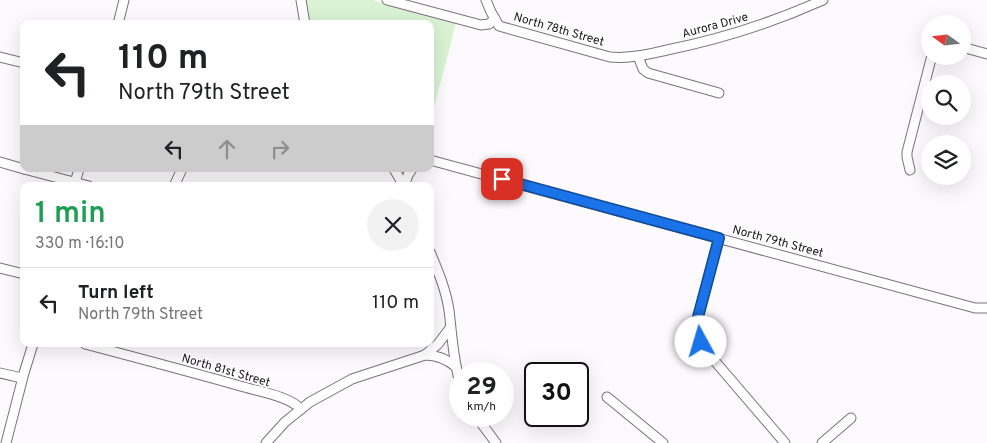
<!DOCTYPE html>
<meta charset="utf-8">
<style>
body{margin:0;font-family:Overpass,sans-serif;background:#f2f2f2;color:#202124;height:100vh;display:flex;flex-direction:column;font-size:19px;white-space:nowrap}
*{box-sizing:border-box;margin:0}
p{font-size:16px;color:#757577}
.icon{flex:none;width:28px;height:28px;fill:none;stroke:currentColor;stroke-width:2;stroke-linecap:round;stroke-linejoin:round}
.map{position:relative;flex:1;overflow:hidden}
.details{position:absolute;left:20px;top:182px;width:414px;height:165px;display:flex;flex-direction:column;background:#fff;border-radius:10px;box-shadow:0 5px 20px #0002}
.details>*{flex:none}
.top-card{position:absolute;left:20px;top:20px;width:414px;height:152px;border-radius:10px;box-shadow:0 5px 20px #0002;background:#fff;color:#202124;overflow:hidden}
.needle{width:32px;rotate:285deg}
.tools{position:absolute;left:921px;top:15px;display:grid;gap:10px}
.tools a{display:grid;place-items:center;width:50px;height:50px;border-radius:50%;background:#fff;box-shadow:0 5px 20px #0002;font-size:25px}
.speed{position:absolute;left:449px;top:362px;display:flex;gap:10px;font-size:25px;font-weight:700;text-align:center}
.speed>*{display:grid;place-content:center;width:65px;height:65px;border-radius:50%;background:#fff;box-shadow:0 5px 20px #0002;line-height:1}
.speed small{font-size:12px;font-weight:400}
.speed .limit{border:2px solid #111;border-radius:8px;background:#fff;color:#111}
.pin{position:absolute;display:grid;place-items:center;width:42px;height:42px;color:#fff;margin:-21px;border-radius:10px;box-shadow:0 2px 8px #0006}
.me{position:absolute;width:55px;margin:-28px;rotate:354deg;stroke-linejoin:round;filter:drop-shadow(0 0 4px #0008)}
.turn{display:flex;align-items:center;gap:18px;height:105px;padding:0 15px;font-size:22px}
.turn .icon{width:65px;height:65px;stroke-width:2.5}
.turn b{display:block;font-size:35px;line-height:42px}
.lanes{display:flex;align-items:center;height:48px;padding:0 15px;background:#0003;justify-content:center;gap:25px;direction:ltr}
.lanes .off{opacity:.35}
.round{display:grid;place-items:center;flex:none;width:52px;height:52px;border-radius:26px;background:#f2f2f2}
.headline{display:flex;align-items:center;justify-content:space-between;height:85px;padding:0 15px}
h1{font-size:30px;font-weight:600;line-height:38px;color:#1e9e55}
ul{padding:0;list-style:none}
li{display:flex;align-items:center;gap:15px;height:70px;padding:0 15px;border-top:1px solid #e0e0e0}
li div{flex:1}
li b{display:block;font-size:19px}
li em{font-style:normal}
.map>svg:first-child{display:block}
</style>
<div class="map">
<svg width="987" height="443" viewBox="0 0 987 443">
<rect width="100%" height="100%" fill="#fdfafd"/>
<polygon fill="#d9f3d4" points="304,0 372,0 456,23 430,123 430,24 308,24"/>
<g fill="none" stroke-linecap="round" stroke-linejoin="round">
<defs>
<g id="minor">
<polyline points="301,0 305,24"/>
<polyline points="387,0 481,25 489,24 495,19"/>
<path d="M486,0L491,12L499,26L610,57C629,59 648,54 667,50C721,39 772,23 823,0"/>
<polyline points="118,24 124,0"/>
<polyline points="962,47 987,54"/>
<polyline points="638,56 643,69 648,73 719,93"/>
<polyline points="0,57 24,63"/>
<polyline points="430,160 975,308 987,308"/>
<polyline points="0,162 24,169"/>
<polyline points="24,169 89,186"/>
<polyline points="394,169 404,186"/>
<polyline points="910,170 907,157 907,152 931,59 933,56"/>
<polyline points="74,186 79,169"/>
<polyline points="174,186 182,169"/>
<polyline points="404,186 408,175 412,169"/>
<path d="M719,238L698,317C697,330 699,341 707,352L785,443"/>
<path d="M430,252C438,271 446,290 449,310C452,335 453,359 460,383"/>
<polyline points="0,268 24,274"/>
<path d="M85,344C138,358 191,372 244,387C261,392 288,396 301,409"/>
<path d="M425,355C437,355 447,359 456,367"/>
<polyline points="0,373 22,378"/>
<polyline points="607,397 663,443"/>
<polyline points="476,416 496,443"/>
<polyline points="6,443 24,373 33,344"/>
<polyline points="266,443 285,422 310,402 352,379 425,355 438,344 450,328"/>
<polyline points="822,443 851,418"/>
</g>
</defs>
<use href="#minor" stroke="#7e707e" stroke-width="11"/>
<use href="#minor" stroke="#fff" stroke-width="9"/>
</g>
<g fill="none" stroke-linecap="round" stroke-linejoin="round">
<defs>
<polyline id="route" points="502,179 719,238 698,317 698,329 701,342"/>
</defs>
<use href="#route" stroke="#114b97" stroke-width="12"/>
<use href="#route" stroke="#1a73e8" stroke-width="9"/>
</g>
<g text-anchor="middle" stroke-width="4" stroke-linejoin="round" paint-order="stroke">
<g font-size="12" fill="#191419" stroke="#fff">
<text transform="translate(715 25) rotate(-15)" y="4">Aurora Drive</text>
<text transform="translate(559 29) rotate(16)" y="4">North 78th Street</text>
<text transform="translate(778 241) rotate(15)" y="4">North 79th Street</text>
<text transform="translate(226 370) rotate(16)" y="4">North 81st Street</text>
</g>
</g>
</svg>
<div class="tools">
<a><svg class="needle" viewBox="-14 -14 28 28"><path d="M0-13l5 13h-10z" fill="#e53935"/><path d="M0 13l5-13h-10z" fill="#757577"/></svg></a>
<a><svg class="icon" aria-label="search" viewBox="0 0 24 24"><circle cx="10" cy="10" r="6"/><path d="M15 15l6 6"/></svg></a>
<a><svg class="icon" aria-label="layers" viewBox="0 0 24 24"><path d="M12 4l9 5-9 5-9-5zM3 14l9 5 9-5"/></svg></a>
</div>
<div class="speed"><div>29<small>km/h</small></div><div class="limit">30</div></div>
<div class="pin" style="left:502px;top:179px;background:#d93025"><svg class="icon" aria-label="arrive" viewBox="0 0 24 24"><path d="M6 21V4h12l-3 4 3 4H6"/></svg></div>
<svg class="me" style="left:701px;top:342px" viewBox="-20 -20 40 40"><circle r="19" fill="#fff"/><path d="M0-13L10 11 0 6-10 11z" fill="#1a73e8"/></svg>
<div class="top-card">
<div class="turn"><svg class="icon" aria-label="left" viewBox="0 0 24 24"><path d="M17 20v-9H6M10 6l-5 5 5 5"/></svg><div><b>110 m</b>North 79th Street</div></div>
<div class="lanes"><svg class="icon" aria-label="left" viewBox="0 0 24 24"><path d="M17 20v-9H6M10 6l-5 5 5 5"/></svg><svg class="icon off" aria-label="ahead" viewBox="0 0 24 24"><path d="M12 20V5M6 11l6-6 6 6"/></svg><svg class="icon off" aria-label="right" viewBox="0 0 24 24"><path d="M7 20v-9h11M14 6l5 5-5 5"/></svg></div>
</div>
<section class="details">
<div class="headline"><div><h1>1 min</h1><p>330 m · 16:10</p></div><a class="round"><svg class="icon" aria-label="close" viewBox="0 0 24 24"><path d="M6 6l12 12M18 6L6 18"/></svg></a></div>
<ul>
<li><svg class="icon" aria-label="left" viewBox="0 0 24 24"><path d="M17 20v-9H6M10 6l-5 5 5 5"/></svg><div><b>Turn left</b><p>North 79th Street</p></div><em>110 m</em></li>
</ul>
</section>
</div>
